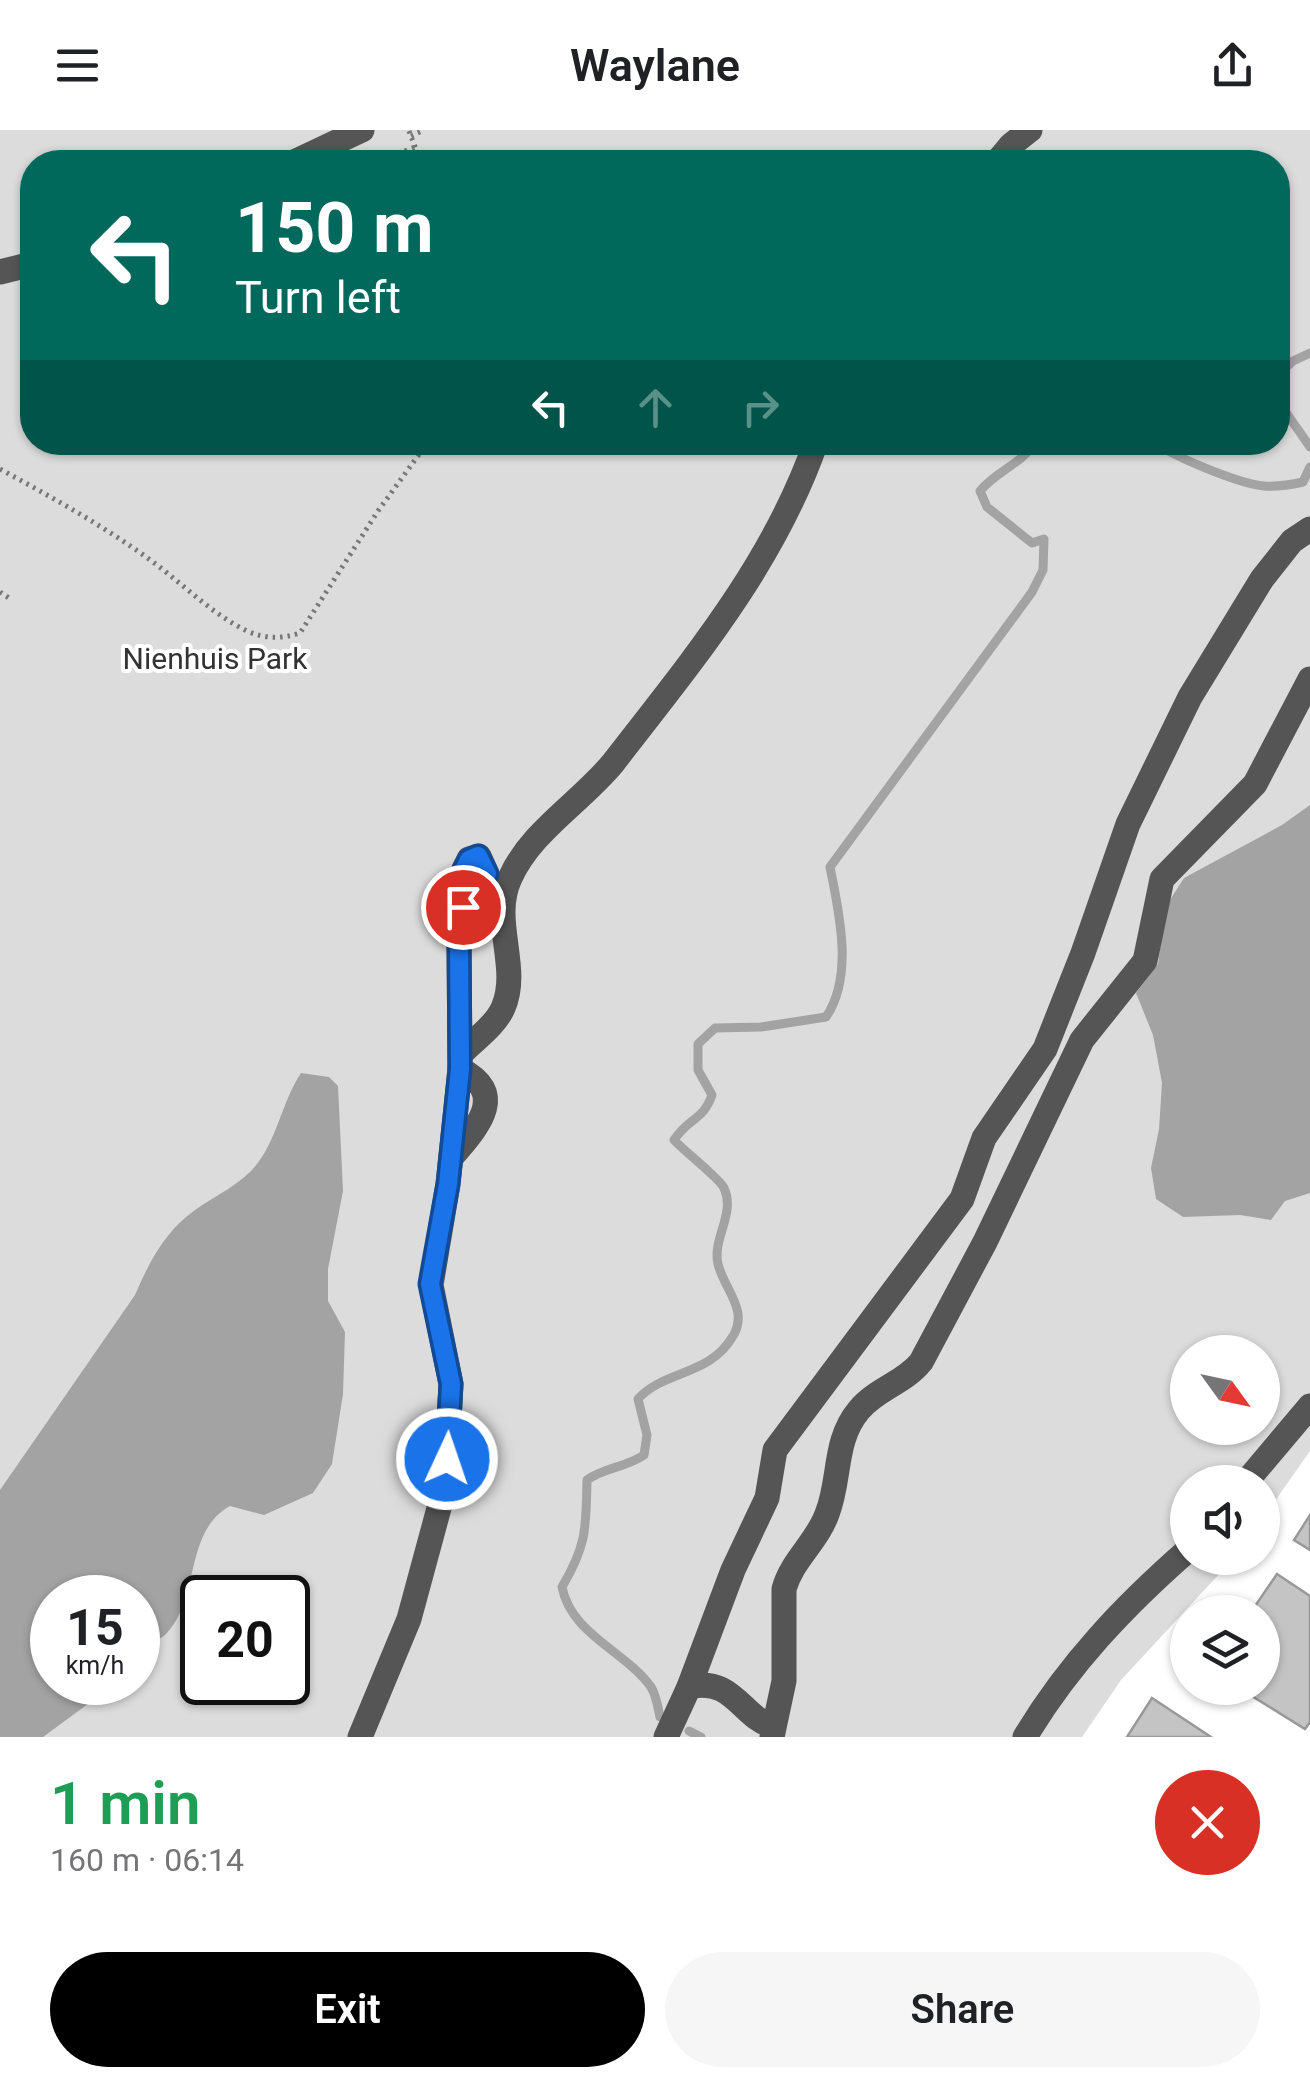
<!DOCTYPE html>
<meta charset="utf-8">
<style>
body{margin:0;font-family:Roboto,sans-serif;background:#f6f6f6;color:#202124;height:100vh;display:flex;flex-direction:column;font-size:38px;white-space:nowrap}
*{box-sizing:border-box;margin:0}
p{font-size:32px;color:#757577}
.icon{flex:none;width:55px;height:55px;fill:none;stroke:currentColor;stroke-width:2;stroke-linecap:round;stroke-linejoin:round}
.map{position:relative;height:1607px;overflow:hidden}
.drawer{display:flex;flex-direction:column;background:#fff;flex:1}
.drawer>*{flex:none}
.guide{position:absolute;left:20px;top:20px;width:1270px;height:305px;border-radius:40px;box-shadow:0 2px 8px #0004;background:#00695c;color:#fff;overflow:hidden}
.needle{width:65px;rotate:123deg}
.fabs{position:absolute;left:1170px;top:1205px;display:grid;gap:20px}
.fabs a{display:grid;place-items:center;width:110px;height:110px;border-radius:50%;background:#fff;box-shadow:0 2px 8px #0004;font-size:50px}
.speed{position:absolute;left:30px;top:1445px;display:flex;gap:20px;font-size:50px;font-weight:700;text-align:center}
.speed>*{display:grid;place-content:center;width:130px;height:130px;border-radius:50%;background:#fff;box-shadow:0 2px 8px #0004;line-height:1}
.speed small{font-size:25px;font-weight:400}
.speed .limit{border:5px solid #111;border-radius:15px;background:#fff;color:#111}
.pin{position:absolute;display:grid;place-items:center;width:85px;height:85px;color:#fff;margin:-42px;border:5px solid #fff;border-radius:50%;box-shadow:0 2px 10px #0007}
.me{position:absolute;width:110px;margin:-55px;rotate:3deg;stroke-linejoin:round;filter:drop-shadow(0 0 8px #0008)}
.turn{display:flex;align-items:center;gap:35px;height:210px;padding:0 50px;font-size:45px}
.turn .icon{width:130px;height:130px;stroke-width:2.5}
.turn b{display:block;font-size:70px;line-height:85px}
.lanes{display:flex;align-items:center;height:95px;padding:0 50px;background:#0003;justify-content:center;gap:50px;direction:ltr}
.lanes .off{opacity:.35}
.round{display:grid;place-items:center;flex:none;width:105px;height:105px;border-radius:52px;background:#f6f6f6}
.headline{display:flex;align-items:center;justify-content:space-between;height:170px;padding:0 50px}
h1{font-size:60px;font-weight:600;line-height:75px;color:#1e9e55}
.primary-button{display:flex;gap:20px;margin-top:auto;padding:20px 50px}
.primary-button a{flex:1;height:115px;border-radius:60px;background:#000;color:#fff;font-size:40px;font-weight:600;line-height:115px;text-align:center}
.primary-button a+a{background:#f6f6f6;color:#202124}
header{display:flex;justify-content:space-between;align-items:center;height:130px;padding:0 50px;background:#fff;font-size:45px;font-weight:600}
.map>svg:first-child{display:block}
</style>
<header><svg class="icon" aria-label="menu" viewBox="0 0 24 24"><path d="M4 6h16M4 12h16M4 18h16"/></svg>Waylane<svg class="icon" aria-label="share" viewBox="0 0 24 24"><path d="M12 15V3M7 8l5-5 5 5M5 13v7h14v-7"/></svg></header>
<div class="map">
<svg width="1310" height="1607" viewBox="0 0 1310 1607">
<rect width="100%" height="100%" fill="#fff"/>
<path fill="#dcdcdc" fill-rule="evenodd" d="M0,0H1310V1321L1263,1388L1262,1352H1188V1428H1234L1121,1550L1082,1607H0ZM32,32H1278V312H32ZM1188,1222H1262V1298H1188ZM52,1468H138V1552H52ZM202,1468H288V1552H202Z"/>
<g fill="#a3a3a3">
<polygon points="1310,675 1310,1063 1285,1071 1271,1090 1240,1085 1183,1087 1156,1069 1151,1038 1159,999 1162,953 1153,905 1136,863 1158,834 1166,776 1184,748 1282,695"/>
<path d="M301,943L329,947L338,956L343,1061L328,1139V1171L345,1202L343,1264L332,1334L313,1363L264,1385L230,1376C184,1401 200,1469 166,1504C159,1511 146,1514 138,1519V1468H52V1552L106,1553L92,1571L43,1607H0V1360L135,1165C147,1137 162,1107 186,1087C206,1070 232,1060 251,1041C277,1014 280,975 301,943Z"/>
</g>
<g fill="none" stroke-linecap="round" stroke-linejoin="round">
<g stroke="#a3a3a3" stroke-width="9">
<polyline points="1278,245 1293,231 1310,223"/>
<polyline points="1278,271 1310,317"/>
<path d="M1154,312C1174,327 1240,354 1264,356C1278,357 1290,355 1303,352L1310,337"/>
<path d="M660,1587C658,1577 656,1565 651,1557C625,1521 571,1504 562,1457C587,1415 586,1398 587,1350C605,1337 625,1338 644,1325L647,1305L638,1269C664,1240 710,1246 733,1206C749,1180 724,1159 718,1134C712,1108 736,1084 724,1058C720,1049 684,1021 674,1010C689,987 703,991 712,965L698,940V914L715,898L761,897L826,887C854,846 839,782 830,737L1032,462L1043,440L1044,409L1032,413L987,377L980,361C996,341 1022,334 1035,312"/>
<polyline points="689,1601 701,1607"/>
</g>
</g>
<g fill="#c4c4c4" stroke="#999" stroke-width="2.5">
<polygon points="1310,1385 1310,1420 1294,1410"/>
<polygon points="1277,1444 1310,1466 1310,1592 1305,1599 1239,1558 1262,1558 1262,1482 1251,1482"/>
<polygon points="1152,1568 1211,1607 1127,1607"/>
</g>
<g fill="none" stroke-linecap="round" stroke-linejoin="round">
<g stroke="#777" stroke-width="5" stroke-dasharray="2.5 5" stroke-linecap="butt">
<polyline points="409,1 421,32"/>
<polyline points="411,6 424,0"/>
<polyline points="377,32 415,17"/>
<path d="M0,339C53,368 104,396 153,432C184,455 212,484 247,501C266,509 281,509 300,503L378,381L428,312"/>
<polyline points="0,462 9,468"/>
</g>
<g stroke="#555" stroke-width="25">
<polyline points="294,32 362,0"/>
<polyline points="997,32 1011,15 1030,0"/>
<polyline points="0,142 32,134"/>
<path d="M461,924C474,910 495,896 503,878C521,837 490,791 510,748C531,701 581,672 613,633C691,532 773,435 816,312"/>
<path d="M451,1028C475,999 510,965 460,939"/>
<polyline points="1246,1352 1310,1276"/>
<path d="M689,1557C734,1546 741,1588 773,1596"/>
<polyline points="360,1607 409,1489 445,1356 451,1254 431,1155 448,1054 460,939 459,810 466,782 487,744 479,726 469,729 464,739 463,777"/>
<polyline points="666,1607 689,1557 733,1440 767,1368 775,1320 962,1069 984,1008 1045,919 1083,823 1128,694 1190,567 1262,449 1292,411 1310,399"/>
<path d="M772,1607L784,1551V1459C792,1430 817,1412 827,1384C841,1349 833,1311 859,1280C876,1259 904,1253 921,1232L985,1112L1082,910L1145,831L1162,749L1255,654L1310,549"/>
<path d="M1025,1607C1068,1535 1124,1476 1188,1420"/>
</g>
</g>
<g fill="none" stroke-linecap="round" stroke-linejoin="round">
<defs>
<polyline id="route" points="447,1329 451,1254 430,1154 448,1054 460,939 459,810 466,782 487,744 478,726 469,730 464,740 463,777"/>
</defs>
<use href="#route" stroke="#114b97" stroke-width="25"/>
<use href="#route" stroke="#1a73e8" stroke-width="18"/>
</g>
<g text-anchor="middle" stroke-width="8" stroke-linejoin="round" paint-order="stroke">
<g font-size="30" fill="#333" stroke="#fff">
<text x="215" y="539">Nienhuis Park</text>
</g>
</g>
</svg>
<div class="fabs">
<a><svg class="needle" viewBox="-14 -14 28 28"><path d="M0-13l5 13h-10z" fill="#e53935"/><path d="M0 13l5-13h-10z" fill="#757577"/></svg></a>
<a><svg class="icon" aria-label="sound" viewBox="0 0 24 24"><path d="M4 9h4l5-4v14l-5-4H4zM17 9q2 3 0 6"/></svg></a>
<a><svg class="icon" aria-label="layers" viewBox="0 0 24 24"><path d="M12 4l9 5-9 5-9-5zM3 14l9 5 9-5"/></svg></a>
</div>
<div class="speed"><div>15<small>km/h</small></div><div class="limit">20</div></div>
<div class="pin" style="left:463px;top:777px;background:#d93025"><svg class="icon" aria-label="arrive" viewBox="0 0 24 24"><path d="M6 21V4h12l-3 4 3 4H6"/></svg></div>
<svg class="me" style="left:447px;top:1329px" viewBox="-20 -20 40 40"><circle r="17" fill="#1a73e8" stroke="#fff" stroke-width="3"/><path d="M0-11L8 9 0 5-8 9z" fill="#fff"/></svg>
<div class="guide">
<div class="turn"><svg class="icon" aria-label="left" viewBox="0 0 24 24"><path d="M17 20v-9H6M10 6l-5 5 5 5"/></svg><div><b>150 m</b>Turn left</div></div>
<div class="lanes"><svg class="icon" aria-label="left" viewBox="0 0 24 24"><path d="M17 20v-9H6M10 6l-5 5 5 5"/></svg><svg class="icon off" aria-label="ahead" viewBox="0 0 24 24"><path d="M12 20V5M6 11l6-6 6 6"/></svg><svg class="icon off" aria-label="right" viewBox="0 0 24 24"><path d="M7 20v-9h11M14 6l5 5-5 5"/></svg></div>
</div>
</div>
<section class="drawer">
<div class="headline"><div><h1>1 min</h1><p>160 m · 06:14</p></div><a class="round" style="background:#d93025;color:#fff"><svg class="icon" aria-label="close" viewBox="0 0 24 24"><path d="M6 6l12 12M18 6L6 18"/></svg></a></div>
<div class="primary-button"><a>Exit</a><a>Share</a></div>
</section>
